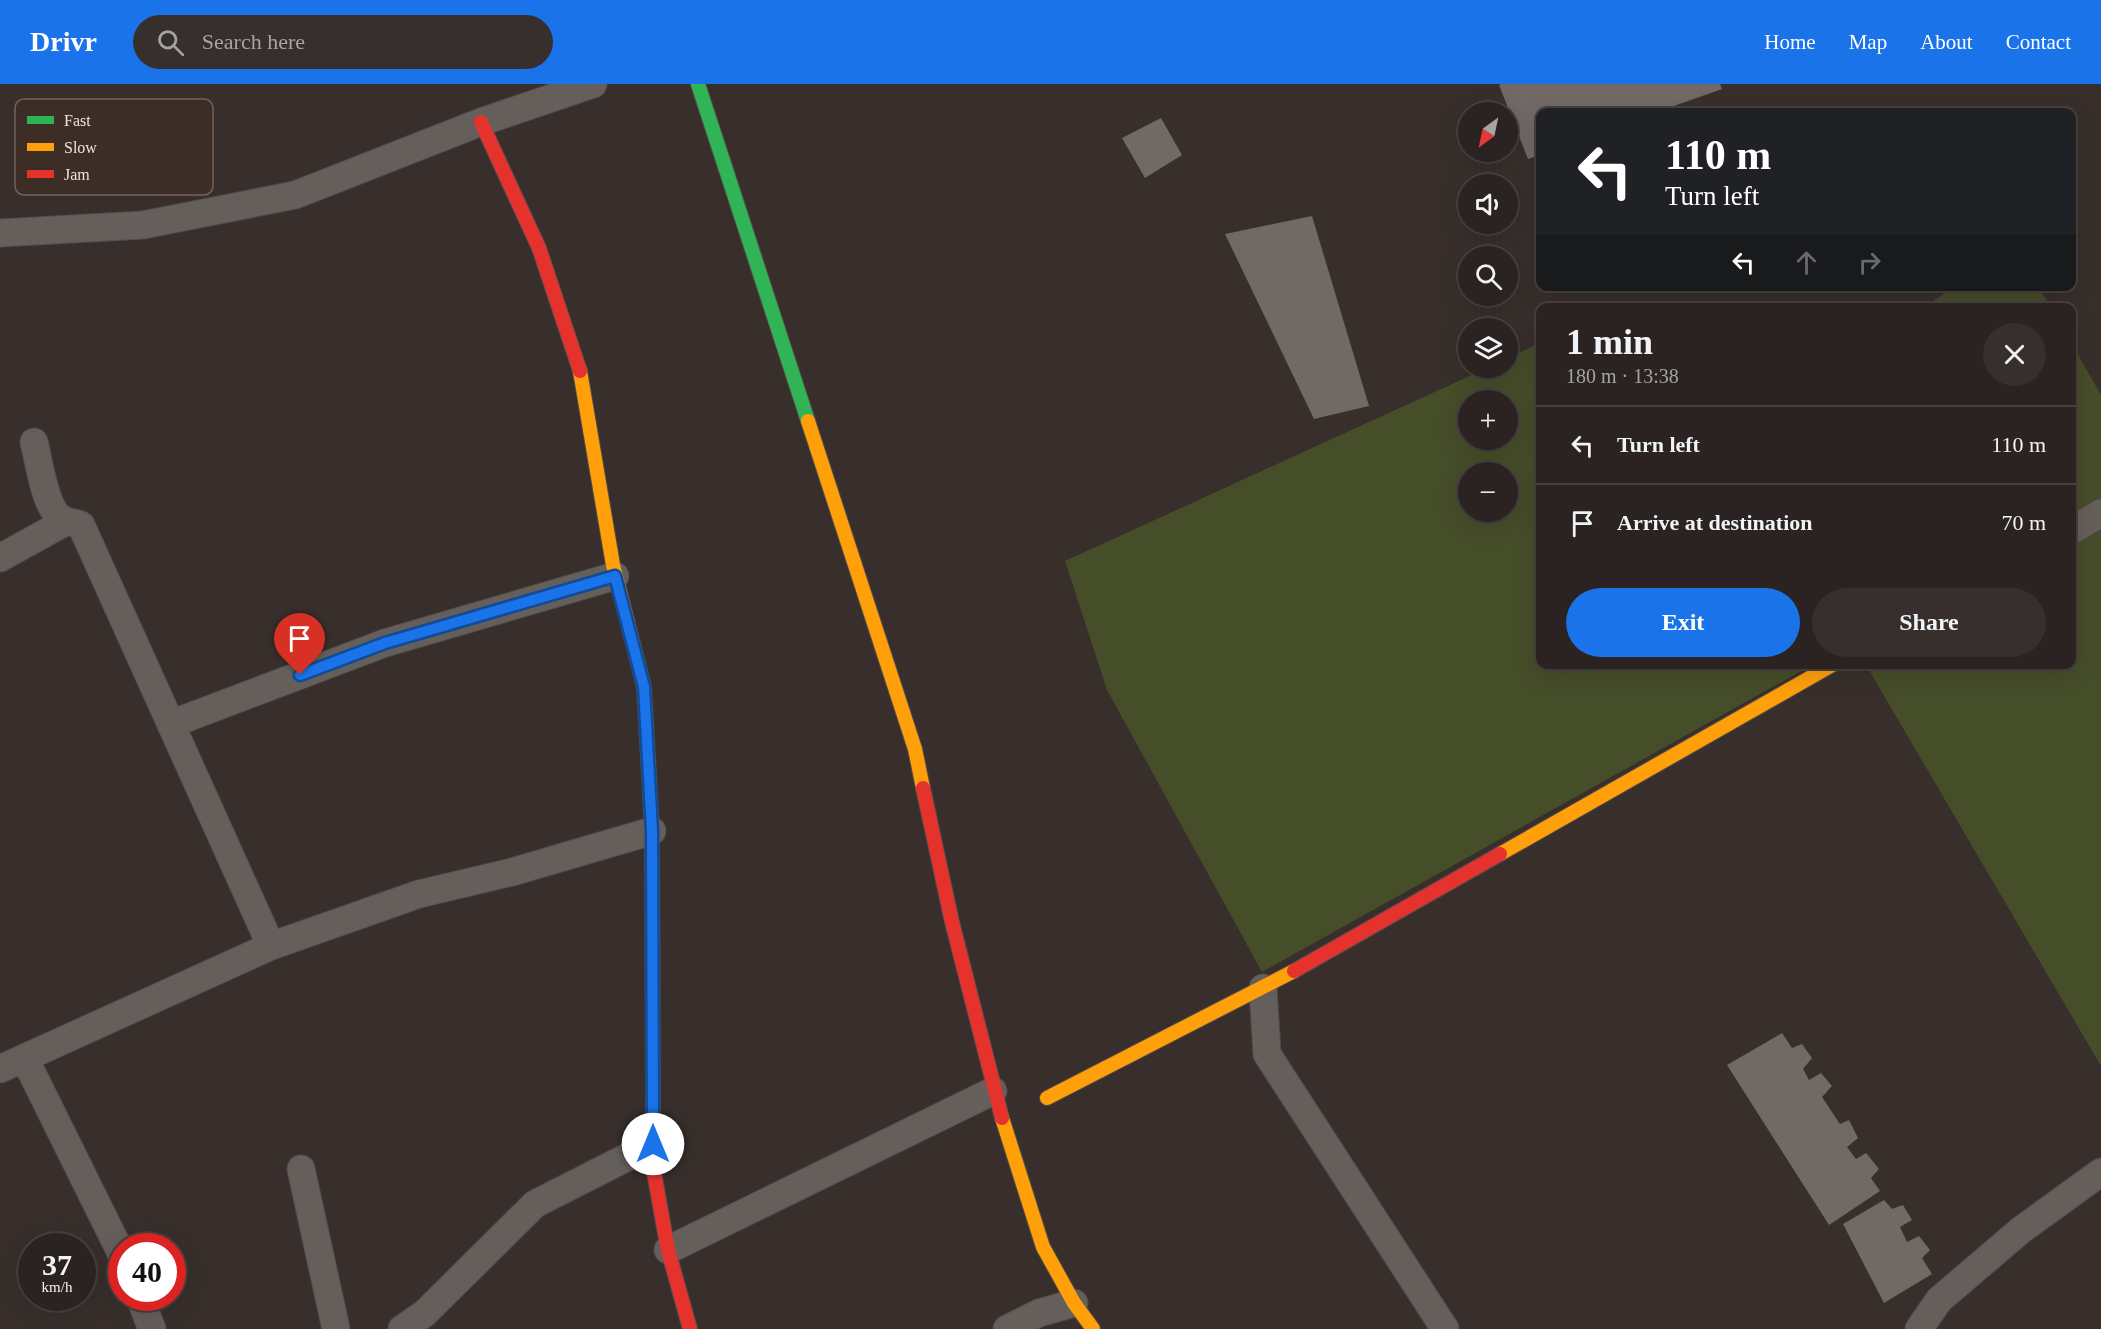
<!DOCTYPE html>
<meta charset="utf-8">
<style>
body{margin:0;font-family:Georgia,serif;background:#362f2e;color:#f1f3f6;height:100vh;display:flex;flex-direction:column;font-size:22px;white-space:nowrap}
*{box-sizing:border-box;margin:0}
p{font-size:20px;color:#a5a4a5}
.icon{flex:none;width:33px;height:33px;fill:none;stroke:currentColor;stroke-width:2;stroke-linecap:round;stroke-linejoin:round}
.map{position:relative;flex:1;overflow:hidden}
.side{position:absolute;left:1536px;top:219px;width:540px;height:366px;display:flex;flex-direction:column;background:#2a2321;border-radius:12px;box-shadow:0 6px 24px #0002,0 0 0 2px #46403f}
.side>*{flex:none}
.guide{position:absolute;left:1536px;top:24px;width:540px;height:183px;border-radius:12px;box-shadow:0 6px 24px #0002,0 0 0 2px #46403f;background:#202124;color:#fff;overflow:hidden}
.needle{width:39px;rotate:213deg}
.buttons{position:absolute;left:1458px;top:18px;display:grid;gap:12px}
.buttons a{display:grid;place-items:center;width:60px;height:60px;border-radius:50%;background:#2a2321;box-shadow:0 6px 24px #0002,0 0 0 2px #46403f;font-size:30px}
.speed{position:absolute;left:18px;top:1149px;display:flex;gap:12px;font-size:30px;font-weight:700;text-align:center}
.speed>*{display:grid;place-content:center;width:78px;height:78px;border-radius:50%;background:#2a2321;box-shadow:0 6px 24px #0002,0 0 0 2px #46403f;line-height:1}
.speed small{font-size:15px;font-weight:400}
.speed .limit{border:9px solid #d22;background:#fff;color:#111}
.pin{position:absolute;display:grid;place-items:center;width:51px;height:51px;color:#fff;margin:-62px -26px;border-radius:50% 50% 50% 0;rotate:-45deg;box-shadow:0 0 6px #0007}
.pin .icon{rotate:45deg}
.me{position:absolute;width:66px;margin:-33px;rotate:0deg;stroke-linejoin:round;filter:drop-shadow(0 0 4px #0008)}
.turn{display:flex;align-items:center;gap:21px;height:126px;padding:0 30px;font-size:27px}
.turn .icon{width:78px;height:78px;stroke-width:2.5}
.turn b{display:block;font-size:42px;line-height:51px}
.lanes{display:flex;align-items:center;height:57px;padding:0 30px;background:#0003;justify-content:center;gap:30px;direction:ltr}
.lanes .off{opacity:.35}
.round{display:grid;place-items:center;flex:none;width:63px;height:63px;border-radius:32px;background:#362f2e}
.head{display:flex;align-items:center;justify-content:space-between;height:102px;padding:0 30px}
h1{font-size:36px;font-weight:700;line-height:45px}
.action{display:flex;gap:12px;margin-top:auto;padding:12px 30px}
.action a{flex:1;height:69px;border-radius:36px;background:#1a73e8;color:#fff;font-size:24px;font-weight:700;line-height:69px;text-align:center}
.action a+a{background:#362f2e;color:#f1f3f6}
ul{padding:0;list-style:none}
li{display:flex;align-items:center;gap:18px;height:78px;padding:0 30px;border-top:2px solid #46403f}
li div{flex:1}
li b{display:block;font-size:22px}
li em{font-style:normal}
header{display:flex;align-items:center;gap:36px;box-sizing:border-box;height:84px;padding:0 30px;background:#1a73e8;color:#fff}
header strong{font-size:28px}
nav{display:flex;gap:33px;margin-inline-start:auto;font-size:21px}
.search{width:420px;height:54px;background:#362f2e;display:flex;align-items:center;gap:15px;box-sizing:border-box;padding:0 21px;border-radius:33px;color:#a5a4a5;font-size:22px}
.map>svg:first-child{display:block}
</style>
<header>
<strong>Drivr</strong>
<div class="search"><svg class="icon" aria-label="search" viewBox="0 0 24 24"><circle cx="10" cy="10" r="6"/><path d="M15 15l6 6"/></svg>Search here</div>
<nav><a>Home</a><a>Map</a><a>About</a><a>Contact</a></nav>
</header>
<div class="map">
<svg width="2101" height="1245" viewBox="0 0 2101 1245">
<rect width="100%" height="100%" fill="#382f2c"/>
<g fill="#464d29" fill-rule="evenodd">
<polygon points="1956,203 2038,203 2051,223 1923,223"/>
<path d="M1540,259V580L1812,581L1262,888L1107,606L1065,477L1487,284H1508V274ZM1468,316H1508V356H1468ZM1468,388H1508V428H1468Z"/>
<polygon points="2072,260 2101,311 2101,982 1866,581 2072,580"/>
</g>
<g fill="#716966">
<polygon points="1502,0 1720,0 1722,5 1657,28 1540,28 1540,71 1528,75 1499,1"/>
<polygon points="1161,34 1182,71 1145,94 1122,54"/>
<polygon points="1312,132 1369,322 1314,335 1225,150"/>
<polygon points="1782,949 1792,964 1802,960 1812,974 1803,985 1809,996 1821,989 1832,1002 1822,1013 1840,1040 1849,1036 1858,1054 1847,1063 1856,1075 1866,1069 1879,1085 1871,1094 1880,1107 1829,1141 1727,981"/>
<polygon points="1884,1116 1892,1125 1903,1121 1912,1136 1900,1143 1907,1158 1919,1152 1930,1166 1922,1174 1932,1190 1884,1219 1843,1140"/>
</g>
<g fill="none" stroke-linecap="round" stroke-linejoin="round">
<defs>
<g id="street">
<polyline points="0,149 143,141 295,111 481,38 593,0"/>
<path d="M34,358C39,377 45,428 64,436C69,439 75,438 81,441L271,862"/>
<polyline points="2072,446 2101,429"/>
<polyline points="0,474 65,438"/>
<polyline points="171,640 385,559 615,492"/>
<polyline points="1263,904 1267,970 1445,1245"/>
<polyline points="25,975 122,1171"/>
<polyline points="0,985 271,862 419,810 512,788 652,747"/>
<polyline points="301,1085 336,1245"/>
<polyline points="668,1166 993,1007"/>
<polyline points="140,1214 152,1245"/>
<polyline points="402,1245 425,1229 535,1120 653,1060"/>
<polyline points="1007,1245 1039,1229 1074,1219"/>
<polyline points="1919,1245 1939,1216 2021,1146 2101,1088"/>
</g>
<g id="fast">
<polyline points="698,0 808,337"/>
<polyline points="649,691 652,747 653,1008"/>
</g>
<g id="slow">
<polyline points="580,287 613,481 644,603 649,691"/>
<polyline points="808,337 915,665 923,704"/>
<polyline points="1500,770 1834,580"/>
<polyline points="1047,1014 1294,887"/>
<polyline points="1002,1034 1043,1163 1074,1219 1093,1245"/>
</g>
<g id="jam">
<polyline points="481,38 539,164 580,287"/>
<polyline points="923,704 952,838 1002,1034"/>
<polyline points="1294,887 1500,770"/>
<polyline points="653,1008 653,1083 668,1166 690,1245"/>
</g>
</defs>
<use href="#street" stroke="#544c4a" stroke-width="29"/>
<use href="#fast" stroke="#544c4a" stroke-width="16"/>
<use href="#slow" stroke="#544c4a" stroke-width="16"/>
<use href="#jam" stroke="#544c4a" stroke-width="16"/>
<use href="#street" stroke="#655f5c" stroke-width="27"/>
<use href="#fast" stroke="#30b455" stroke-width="14"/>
<use href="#slow" stroke="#ff9f0a" stroke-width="14"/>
<use href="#jam" stroke="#e5322d" stroke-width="14"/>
</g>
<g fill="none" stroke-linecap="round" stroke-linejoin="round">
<defs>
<polyline id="route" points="300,591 385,559 615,492 644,603 652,747 653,1060"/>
</defs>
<use href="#route" stroke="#114b97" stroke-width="15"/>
<use href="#route" stroke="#1a73e8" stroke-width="10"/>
</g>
<rect x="15" y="15" width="198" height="96" rx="9" fill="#3d2d27" stroke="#72635e" stroke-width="1.5"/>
<rect x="27" y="32" width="27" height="8" fill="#30b455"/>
<rect x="27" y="59" width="27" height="8" fill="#ff9f0a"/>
<rect x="27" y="86" width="27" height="8" fill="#e5322d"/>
<g font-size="16" fill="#ece2de">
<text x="64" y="42">Fast</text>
<text x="64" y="69">Slow</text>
<text x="64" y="96">Jam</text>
</g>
</svg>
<div class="buttons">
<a><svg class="needle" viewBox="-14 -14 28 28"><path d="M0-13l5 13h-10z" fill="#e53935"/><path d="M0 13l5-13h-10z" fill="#a5a4a5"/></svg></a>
<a><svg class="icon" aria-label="sound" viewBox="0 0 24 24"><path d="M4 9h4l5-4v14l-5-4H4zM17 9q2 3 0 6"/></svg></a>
<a><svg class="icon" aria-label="search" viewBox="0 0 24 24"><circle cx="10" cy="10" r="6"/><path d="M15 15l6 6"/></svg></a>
<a><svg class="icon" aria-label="layers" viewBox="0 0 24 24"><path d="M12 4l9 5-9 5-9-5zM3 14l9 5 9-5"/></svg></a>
<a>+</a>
<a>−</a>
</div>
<div class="speed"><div>37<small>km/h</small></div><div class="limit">40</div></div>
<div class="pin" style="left:300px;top:591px;background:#d93025"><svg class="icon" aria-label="arrive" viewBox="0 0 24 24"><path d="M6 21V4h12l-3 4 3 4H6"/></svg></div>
<svg class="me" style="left:653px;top:1060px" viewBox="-20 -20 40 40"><circle r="19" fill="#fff"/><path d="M0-13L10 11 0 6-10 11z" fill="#1a73e8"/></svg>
<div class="guide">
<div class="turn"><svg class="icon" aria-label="left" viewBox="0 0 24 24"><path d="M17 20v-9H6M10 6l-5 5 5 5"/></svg><div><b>110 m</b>Turn left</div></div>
<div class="lanes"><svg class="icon" aria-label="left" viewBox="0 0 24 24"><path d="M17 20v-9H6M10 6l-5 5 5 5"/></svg><svg class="icon off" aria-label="ahead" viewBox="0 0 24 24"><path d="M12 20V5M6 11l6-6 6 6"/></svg><svg class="icon off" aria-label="right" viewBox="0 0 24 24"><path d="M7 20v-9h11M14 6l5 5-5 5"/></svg></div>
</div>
<section class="side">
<div class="head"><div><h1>1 min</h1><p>180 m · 13:38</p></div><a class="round"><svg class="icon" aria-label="close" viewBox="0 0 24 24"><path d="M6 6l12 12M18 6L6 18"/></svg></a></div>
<ul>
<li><svg class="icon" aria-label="left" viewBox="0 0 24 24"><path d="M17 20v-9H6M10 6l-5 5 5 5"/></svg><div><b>Turn left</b></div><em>110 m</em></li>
<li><svg class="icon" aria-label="arrive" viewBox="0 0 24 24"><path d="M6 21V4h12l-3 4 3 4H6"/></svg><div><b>Arrive at destination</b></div><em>70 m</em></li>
</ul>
<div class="action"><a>Exit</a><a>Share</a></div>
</section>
</div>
